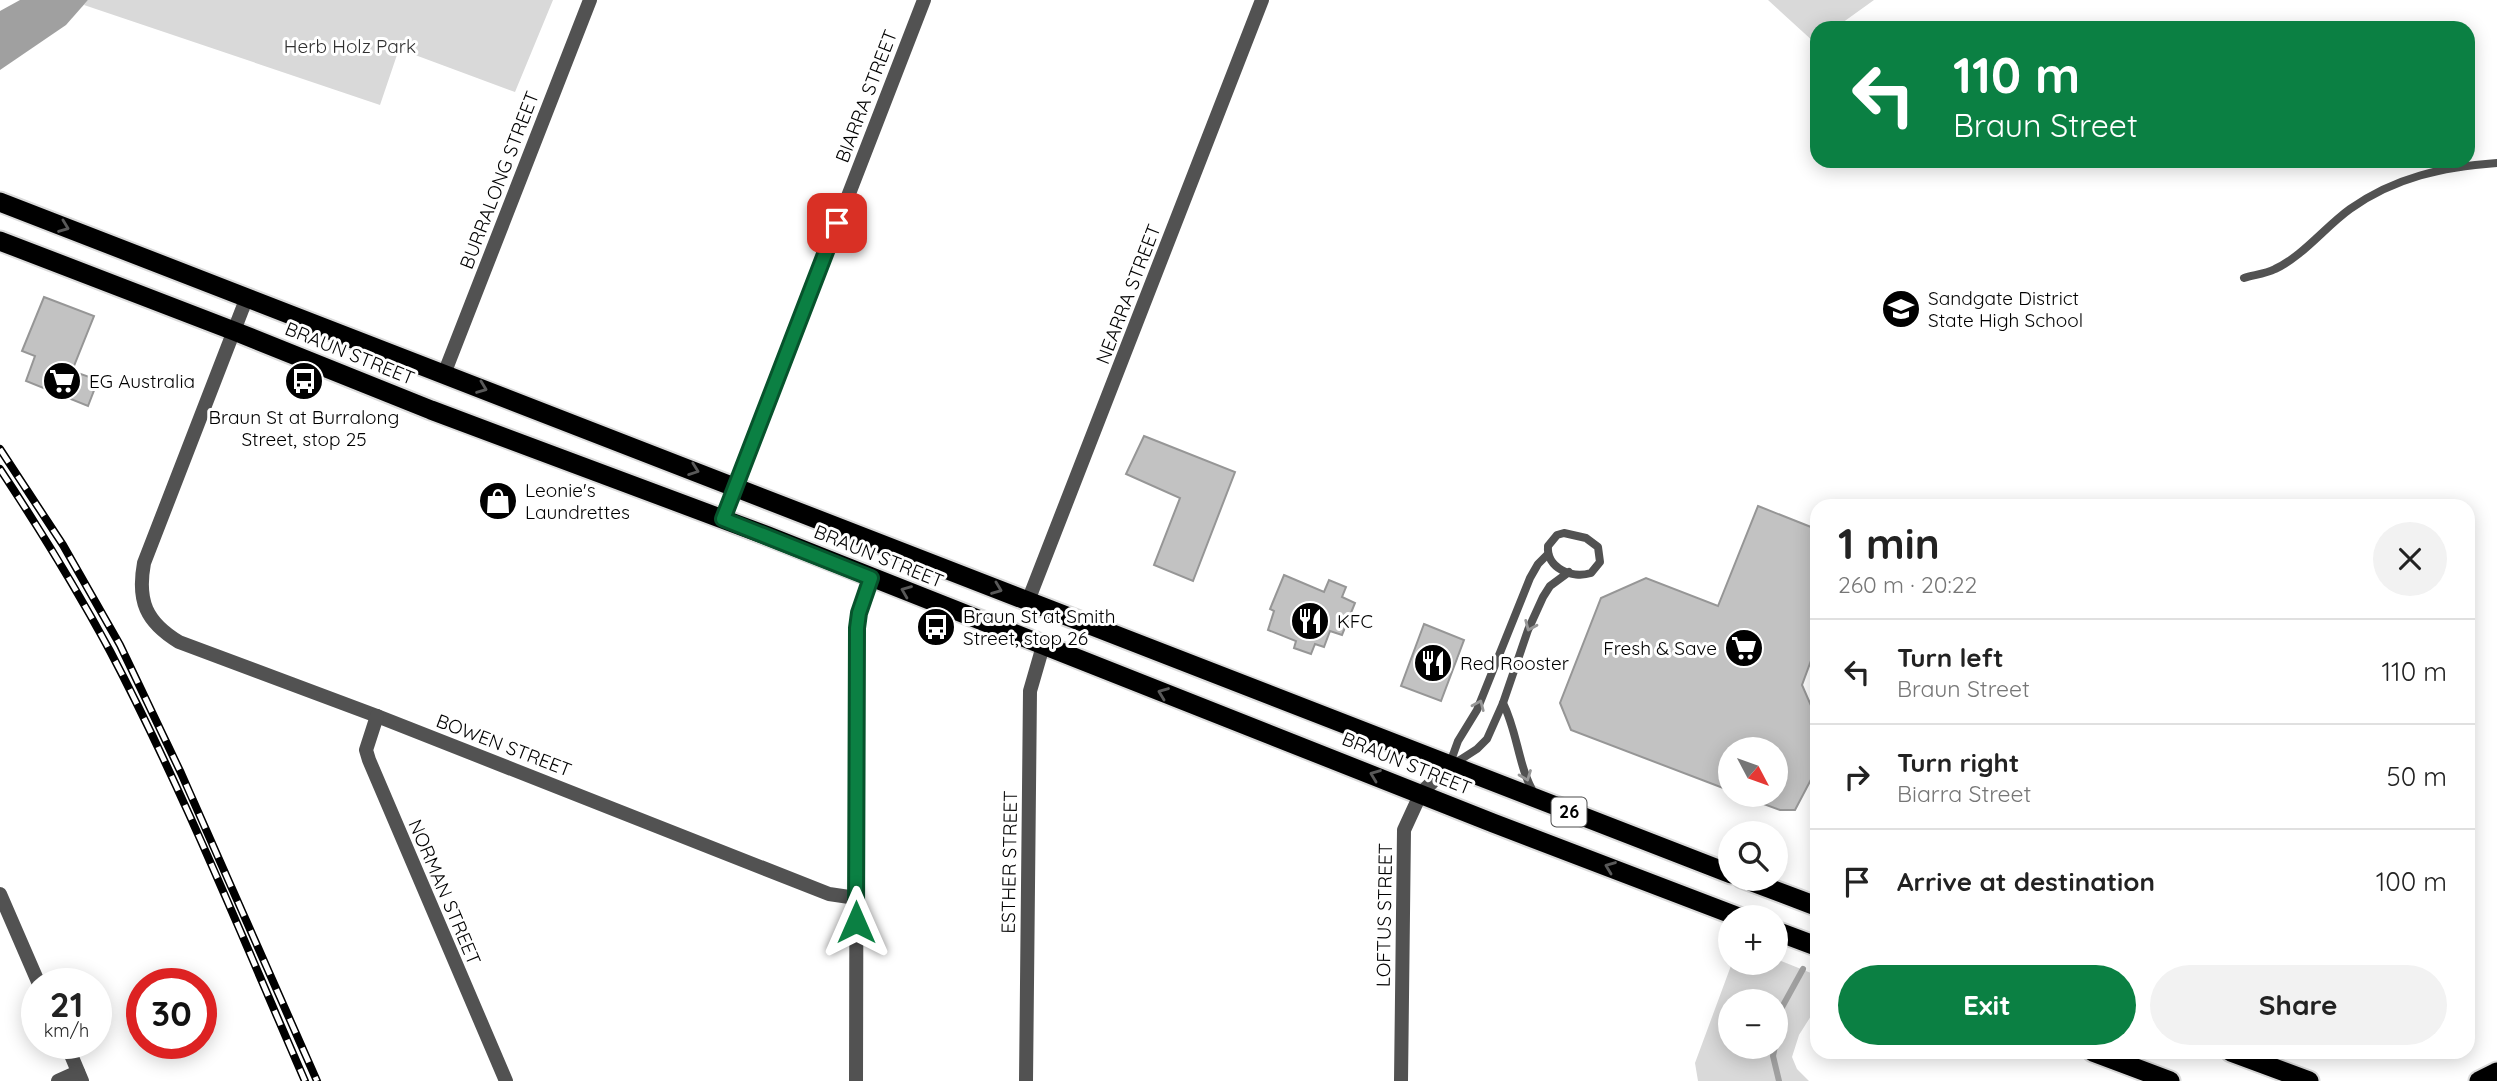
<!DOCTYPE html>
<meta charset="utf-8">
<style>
body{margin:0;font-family:Quicksand,sans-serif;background:#f2f2f2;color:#222;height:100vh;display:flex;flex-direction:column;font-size:26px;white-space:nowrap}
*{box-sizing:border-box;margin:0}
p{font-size:23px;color:#767676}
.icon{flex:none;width:38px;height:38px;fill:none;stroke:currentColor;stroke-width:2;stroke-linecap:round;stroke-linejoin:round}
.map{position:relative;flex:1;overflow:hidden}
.drawer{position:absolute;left:1810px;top:499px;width:665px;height:560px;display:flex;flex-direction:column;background:#fff;border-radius:21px;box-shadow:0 4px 18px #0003}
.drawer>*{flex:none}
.hud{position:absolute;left:1810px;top:21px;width:665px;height:147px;border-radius:21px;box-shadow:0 4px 18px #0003;background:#0b8043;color:#fff;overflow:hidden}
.needle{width:46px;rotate:131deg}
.buttons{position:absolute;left:1718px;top:737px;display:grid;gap:14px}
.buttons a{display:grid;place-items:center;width:70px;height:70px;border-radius:50%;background:#fff;box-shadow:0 4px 18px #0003;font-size:35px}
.speed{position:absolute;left:21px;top:968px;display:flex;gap:14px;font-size:35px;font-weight:700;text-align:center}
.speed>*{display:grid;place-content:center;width:91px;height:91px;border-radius:50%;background:#fff;box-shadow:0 4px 18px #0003;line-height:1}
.speed small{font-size:18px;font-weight:400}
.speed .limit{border:10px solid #d22;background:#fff;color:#111}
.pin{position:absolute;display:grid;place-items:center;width:60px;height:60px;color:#fff;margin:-30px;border-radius:14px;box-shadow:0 4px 10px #0006}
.me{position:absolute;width:77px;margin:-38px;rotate:0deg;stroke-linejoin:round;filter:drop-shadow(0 0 5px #0008)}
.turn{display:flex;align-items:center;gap:24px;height:147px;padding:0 28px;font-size:32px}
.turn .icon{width:91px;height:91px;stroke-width:2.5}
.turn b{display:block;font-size:49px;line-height:60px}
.round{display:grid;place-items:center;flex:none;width:74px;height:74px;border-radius:37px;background:#f2f2f2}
.headline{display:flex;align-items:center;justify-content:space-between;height:119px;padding:0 28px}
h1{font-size:42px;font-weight:800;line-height:52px}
.button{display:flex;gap:14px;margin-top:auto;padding:14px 28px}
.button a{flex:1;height:80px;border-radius:42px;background:#0b8043;color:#fff;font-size:28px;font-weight:800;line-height:80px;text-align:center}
.button a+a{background:#f2f2f2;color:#222}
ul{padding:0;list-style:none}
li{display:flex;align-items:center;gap:21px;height:105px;padding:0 28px;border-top:2px solid #e0e0e0}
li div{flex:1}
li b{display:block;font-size:26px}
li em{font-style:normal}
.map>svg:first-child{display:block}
</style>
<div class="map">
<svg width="2497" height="1081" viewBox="0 0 2497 1081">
<rect width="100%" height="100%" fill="#fff"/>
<g fill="#d9d9d9" fill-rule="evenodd">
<polygon points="88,0 553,0 515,92 399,49 380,105 84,5"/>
<polygon points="1768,0 1874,0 1835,28 1816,28 1815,43"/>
<path d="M1776,959L1816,975V1008L1799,1035L1792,1057L1797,1069L1809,1081H1698L1695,1063L1732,963L1776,962ZM1731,1001H1776V1046H1731Z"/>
</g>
<polygon fill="#a0a0a0" points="20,0 88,0 66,25 0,70 0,11"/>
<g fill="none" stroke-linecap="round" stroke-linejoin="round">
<g stroke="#a0a0a0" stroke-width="6">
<polyline points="1776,1038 1781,1009 1803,969"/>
<polyline points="1775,1046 1773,1056 1779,1081"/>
</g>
</g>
<g fill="#c2c2c2" stroke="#969696" stroke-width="2">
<polygon points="44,297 94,316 72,371 98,380 88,406 26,381 35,356 22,351"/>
<polygon points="1144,436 1235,472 1193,581 1154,565 1180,498 1126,474"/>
<polygon points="1758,506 1816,529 1816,647 1802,685 1816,717 1816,770 1795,810 1780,810 1742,796 1776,794 1776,749 1731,749 1731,791 1571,730 1560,703 1601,598 1646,578 1718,606"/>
<polygon points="1284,575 1324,592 1329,580 1346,587 1342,597 1355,603 1342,635 1330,631 1324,647 1315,644 1311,654 1294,648 1296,641 1268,630 1274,611 1270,609"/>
<polygon points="1424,624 1464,640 1441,701 1401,686"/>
</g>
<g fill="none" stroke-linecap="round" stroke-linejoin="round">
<defs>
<g id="trunk">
<path d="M0,202C578,423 1153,652 1731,874"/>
<polyline points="0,241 234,331 431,410 768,536 1493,823 1739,917"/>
<polyline points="1742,878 1816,906"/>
<polyline points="1776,931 1816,946"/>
<polyline points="2093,1052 2170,1081"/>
<polyline points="2231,1052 2309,1081"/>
<polyline points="2479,1081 2497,1072"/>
</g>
</defs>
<use href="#trunk" stroke="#dbdbdb" stroke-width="23"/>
<g stroke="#525252" stroke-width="8">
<path d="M2244,278C2253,275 2265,274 2275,269C2303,256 2325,227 2350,209C2395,177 2443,167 2497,163"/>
<path d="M1564,533L1586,538L1598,547L1600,562L1591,573C1572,579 1546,568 1548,546L1557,535Z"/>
<path d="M1503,703C1518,733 1518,767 1535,795"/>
<polyline points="1452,765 1477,749 1487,739 1503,703 1528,630 1543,597 1550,586 1569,572"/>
<polyline points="1449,766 1458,741 1477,710 1530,578 1538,564 1548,554"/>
</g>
<g stroke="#525252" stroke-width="14">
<path d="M247,297L144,563C137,601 146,622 179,642L377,716L829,894L856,898"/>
<polyline points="444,374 590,0"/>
<polyline points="723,519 924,0"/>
<polyline points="1028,601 1262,0"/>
<polyline points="377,716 366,750 369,760 506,1081"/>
<polyline points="0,894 39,984"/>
<polyline points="66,1043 82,1081"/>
<polyline points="58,1081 78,1072"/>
<polyline points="856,1081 857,628 859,613 871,577"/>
<polyline points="1026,1081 1030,691 1043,646"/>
<polyline points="1401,1081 1404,830 1421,793 1449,766"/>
</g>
<use href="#trunk" stroke="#000" stroke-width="19"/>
<defs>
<g id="rail">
<polyline points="0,449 63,545 120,645 181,773 317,1081"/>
<path d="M0,469C39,528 76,588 110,651C183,790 242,937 305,1081"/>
</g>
</defs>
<use href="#rail" stroke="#000" stroke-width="8"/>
<use href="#rail" stroke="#fff" stroke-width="5" stroke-dasharray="16" stroke-linecap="butt"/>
</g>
<defs><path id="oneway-chevron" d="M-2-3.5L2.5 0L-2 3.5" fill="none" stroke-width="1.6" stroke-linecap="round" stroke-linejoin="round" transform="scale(1.75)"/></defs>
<g stroke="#595959">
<use href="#oneway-chevron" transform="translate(64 227) rotate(21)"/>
<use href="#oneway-chevron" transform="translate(482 388) rotate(21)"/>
<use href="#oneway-chevron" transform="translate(694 470) rotate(20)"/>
<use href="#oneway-chevron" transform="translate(997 589) rotate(21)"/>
<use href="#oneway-chevron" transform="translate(906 591) rotate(-158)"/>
<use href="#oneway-chevron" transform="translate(1163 693) rotate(-159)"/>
<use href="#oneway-chevron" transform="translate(1375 775) rotate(-159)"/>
<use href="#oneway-chevron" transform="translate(1610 867) rotate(-159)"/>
</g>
<g stroke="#979797">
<use href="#oneway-chevron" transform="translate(1530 626) rotate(113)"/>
<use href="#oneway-chevron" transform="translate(1479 705) rotate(-67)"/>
<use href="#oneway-chevron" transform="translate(1526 776) rotate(69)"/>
</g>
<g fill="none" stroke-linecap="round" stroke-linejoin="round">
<defs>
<polyline id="route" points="837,223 723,519 871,578 859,613 857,628 856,922"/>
</defs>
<use href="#route" stroke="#07532c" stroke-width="18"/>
<use href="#route" stroke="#0b8043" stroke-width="12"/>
</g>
<defs>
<symbol id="school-disc" viewBox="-11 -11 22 22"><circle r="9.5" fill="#000" stroke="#fff"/><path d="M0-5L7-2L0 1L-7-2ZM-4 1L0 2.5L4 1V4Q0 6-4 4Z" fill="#fff"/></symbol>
<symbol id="supermarket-disc" viewBox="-11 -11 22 22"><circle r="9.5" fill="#000" stroke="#fff"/><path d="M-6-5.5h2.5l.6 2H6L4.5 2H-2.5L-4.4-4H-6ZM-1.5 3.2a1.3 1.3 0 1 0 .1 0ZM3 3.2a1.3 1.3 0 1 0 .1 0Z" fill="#fff"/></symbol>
<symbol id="bus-disc" viewBox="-11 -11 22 22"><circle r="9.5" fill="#000" stroke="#fff"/><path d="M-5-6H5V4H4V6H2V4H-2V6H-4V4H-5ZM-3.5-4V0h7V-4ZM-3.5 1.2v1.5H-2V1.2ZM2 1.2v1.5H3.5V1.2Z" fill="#fff"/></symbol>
<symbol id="shop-disc" viewBox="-11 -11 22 22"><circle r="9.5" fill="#000" stroke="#fff"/><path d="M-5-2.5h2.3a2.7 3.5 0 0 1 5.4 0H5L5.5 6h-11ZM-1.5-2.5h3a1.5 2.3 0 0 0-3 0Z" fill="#fff"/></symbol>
<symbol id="restaurant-disc" viewBox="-11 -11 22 22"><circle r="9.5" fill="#000" stroke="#fff"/><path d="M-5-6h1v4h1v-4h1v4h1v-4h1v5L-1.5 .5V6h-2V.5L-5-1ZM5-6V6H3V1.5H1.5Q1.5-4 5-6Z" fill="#fff"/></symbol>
</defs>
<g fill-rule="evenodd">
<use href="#school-disc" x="1879" y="287" width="44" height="44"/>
<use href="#supermarket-disc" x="40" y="359" width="44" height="44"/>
<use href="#bus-disc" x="282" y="359" width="44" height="44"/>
<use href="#shop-disc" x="476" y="479" width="44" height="44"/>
<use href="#restaurant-disc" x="1288" y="599" width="44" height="44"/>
<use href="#bus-disc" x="914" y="605" width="44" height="44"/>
<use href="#supermarket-disc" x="1722" y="626" width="44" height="44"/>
<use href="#restaurant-disc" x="1411" y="641" width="44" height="44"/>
</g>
<g text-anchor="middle" stroke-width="6" stroke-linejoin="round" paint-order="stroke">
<rect fill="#fff" stroke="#4c4c4c" stroke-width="2" x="1551.5" y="797.5" width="35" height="29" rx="5"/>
<g font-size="18" font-weight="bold" fill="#000">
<text x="1569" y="818">26</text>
</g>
<g font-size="19" fill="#303030" stroke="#fff">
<text x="350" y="53">Herb Holz Park</text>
</g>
<g font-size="19" fill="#000" stroke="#fff">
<text transform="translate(866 96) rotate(-69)" y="7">BIARRA STREET</text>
<text transform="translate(499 180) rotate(-69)" y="7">BURRALONG STREET</text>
<text transform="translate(1128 294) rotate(-69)" y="7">NEARRA STREET</text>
<text transform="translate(350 353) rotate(22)" y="7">BRAUN STREET</text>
<text transform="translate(879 556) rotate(22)" y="7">BRAUN STREET</text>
<text transform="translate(504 745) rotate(21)" y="7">BOWEN STREET</text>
<text transform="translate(1407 763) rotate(22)" y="7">BRAUN STREET</text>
<text transform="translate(1009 862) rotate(-89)" y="7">ESTHER STREET</text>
<text transform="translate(445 892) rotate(67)" y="7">NORMAN STREET</text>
<text transform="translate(1384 915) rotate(-89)" y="7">LOFTUS STREET</text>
</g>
<g font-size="19" fill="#000" stroke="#fff" text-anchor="start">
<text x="1928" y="305">Sandgate District<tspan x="1928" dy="22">State High School</tspan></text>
<text x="89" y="388">EG Australia</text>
<text x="304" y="424" text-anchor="middle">Braun St at Burralong<tspan x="304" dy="22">Street, stop 25</tspan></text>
<text x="525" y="497">Leonie's<tspan x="525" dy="22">Laundrettes</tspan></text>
<text x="963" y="623">Braun St at Smith<tspan x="963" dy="22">Street, stop 26</tspan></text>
<text x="1337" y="628">KFC</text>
<text x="1717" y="655" text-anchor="end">Fresh &amp; Save</text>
<text x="1460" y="670">Red Rooster</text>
</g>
</g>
</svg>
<div class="buttons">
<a><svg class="needle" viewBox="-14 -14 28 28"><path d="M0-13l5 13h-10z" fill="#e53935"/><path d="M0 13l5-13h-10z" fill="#767676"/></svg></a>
<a><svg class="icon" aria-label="search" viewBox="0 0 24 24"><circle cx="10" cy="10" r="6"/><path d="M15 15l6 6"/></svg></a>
<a>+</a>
<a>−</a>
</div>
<div class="speed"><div>21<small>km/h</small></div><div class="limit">30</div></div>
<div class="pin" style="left:837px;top:223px;background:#d93025"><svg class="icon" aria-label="arrive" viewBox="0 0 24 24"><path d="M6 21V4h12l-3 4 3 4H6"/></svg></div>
<svg class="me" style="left:856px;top:922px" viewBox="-20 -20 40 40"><path d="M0-17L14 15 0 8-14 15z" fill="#0b8043" stroke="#fff" stroke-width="4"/></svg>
<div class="hud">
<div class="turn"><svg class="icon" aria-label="left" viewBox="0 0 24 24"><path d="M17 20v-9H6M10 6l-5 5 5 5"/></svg><div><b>110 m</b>Braun Street</div></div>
</div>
<section class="drawer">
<div class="headline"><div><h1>1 min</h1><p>260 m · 20:22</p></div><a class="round"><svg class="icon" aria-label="close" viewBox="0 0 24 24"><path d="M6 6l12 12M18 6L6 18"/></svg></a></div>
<ul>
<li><svg class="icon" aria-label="left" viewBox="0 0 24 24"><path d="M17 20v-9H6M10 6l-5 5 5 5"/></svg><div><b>Turn left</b><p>Braun Street</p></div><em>110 m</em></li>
<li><svg class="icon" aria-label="right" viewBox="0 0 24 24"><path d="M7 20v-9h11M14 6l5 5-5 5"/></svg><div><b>Turn right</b><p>Biarra Street</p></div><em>50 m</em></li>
<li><svg class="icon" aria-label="arrive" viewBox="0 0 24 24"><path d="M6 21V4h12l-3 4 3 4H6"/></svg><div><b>Arrive at destination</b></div><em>100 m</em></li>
</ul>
<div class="button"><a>Exit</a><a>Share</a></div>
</section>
</div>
